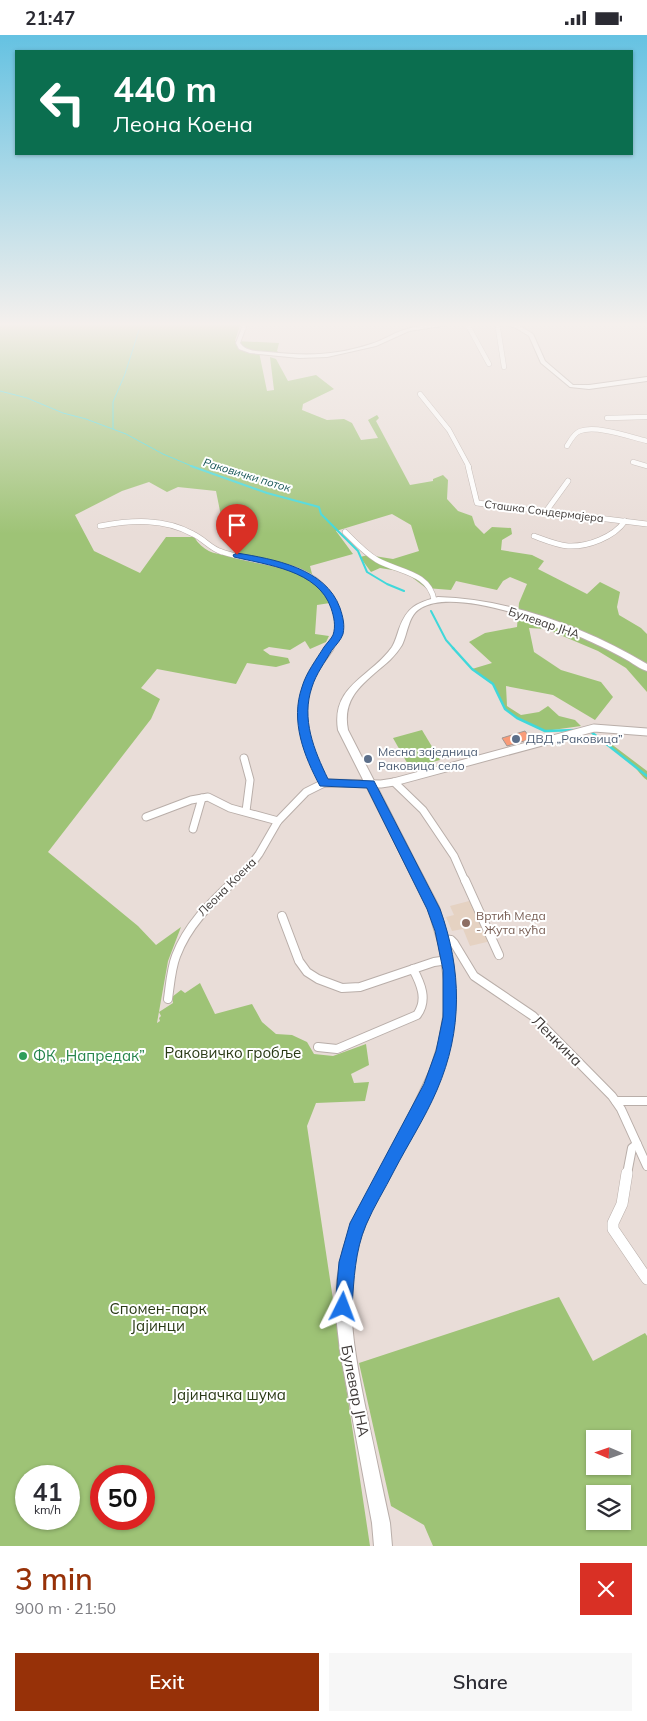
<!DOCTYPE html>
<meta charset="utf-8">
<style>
body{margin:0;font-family:Mulish,sans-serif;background:#f7f7f7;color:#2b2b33;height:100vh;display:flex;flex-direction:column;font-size:19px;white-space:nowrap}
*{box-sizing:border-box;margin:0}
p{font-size:16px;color:#7c7c81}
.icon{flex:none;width:28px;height:28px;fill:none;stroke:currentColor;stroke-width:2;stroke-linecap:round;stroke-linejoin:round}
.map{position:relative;height:1511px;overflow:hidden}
.drawer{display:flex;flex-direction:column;background:#fff;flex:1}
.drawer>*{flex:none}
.top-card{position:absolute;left:15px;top:15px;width:618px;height:105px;border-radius:0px;box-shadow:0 1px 4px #0004;background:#0b6e4f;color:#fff;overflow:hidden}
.needle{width:32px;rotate:272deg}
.tools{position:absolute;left:586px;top:1395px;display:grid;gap:10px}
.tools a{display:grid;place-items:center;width:45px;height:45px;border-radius:0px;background:#fff;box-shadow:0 1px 4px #0004;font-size:25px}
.speed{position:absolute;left:15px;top:1430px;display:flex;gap:10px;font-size:25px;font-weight:700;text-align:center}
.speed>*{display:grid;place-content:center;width:65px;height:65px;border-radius:50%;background:#fff;box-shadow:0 1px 4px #0004;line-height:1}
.speed small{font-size:12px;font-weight:400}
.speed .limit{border:8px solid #d22;background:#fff;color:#111}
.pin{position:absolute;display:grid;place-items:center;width:42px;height:42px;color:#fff;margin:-51px -21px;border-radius:50% 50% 50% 0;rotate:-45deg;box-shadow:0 0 5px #0007}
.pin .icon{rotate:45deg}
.me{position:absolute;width:55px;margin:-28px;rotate:3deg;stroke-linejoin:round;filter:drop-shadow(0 0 4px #0008)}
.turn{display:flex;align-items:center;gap:18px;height:105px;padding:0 15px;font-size:22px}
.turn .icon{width:65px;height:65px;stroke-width:2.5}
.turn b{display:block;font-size:35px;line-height:42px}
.round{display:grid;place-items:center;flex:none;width:52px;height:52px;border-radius:0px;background:#f7f7f7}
.headline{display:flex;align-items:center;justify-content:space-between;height:85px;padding:0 15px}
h1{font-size:30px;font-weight:600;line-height:38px;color:#973108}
.cta{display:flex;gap:10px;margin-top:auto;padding:10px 15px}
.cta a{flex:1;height:58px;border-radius:0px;background:#973108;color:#fff;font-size:20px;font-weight:600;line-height:58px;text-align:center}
.cta a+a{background:#f7f7f7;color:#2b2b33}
.status{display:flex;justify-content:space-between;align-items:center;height:35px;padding:0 25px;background:#fff;direction:ltr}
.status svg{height:14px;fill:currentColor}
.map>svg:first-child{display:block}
</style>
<div class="status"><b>21:47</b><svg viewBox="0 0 49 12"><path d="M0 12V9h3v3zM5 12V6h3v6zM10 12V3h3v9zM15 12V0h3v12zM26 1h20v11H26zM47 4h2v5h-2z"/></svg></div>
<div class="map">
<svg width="647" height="1511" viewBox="0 0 647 1511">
<rect width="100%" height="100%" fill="#e9ddd8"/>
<polygon fill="#e5d2c2" points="473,865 491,906 470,911 463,894 452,896 446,882 454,880 450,871"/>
<g fill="#9ec376" fill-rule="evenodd">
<path d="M0,287H241L235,306L279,308L277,316L282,320L259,317L267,356L274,355L270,322L276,324L288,346L316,340L334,354L303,369L302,375L327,385L344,384L352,388L361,405L378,403L368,385L377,380L379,383L376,386L410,450L433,446V444L443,440L448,445L447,464L458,476L472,481L475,490L484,499L492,492L511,493L512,499L502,505L501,515L532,520L544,526L538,534L587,559L600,547L620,557L617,572L619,580L641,593L647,599V657L626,633L598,616L546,594L529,593L534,617L561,635L601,647L613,662L595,685L553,660L506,651L507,671L521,680L539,677L548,671L559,681L575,685L581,691L545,696L517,683L505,674L493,649L472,634L492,628L469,607L485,598L517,592L519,568L527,549L510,542L503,546L497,555L456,546L451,555L426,553L405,537L380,533L371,537L360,522L368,520L393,524L419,516L411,490L392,479L336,496L353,519L310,531L314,547L322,554L330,568L317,570L315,599L329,601L326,607L310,614L305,606L290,615L269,612L263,615L270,620L288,623L290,628L276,632L247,628L236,649L157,634L141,653L160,664L151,684L48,817L138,891L156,910L181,892L168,926L157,988L160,986L159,983L161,981L159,977L173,968L172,962L181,955L185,958L200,948L215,979L252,969L262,987L276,999L292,1000L307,1007L314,1019L333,1021L366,1009L369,1030L351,1039L354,1048L369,1047L365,1066L316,1068L307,1091L370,1511H0ZM149,447L167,457L178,452L216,456L221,481L243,512L238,519C219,521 205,519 194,502H166L140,538L94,516L75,480L122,456ZM26,1441H69V1484H26ZM101,1441H144V1484H101Z"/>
<polygon points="422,695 440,725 410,733 393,703"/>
<path d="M602,702L647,736V745C641,741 638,735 633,730C621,718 612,718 602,702Z"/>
<path d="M559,1262L593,1326L645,1298L647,1301V1511H433L424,1490L391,1471L359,1328ZM595,1404H622V1431H595ZM595,1459H622V1486H595Z"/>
</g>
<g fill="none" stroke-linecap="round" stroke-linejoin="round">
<g stroke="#40d8da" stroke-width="1">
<polyline points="0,356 27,363 63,378 86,384 126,399 163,419 194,432"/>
<polyline points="113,394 113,367 125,339 139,295"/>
</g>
<g stroke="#40d8da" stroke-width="2">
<polyline points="191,431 267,458 319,472 321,479 358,516 367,537 387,549 404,556"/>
<polyline points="431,576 446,605 454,614"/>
</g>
<g stroke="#40d8da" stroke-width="2.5">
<polyline points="453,613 472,634 493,649 505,674 517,683 545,696 577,695"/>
<polyline points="590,696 647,741"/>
</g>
</g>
<polygon fill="#f99b78" stroke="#a29793" points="525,696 531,704 507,711 502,703"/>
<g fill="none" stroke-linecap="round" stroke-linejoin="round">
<defs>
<g id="minor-far4">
<polyline points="466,287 489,329"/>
<polyline points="497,287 504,332"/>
<polyline points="420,359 449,395 469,432"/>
<polyline points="607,383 647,382"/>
<path d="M567,411C570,406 574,398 580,396C597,390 630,402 647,406"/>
<polyline points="633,427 647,431"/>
</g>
<g id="minor-far3">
<polyline points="468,431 477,468 647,489"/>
<polyline points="547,475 568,446"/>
<path d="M100,491C132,485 164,483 193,499C204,504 211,514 222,517C260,530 318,525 335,571C341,588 338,600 329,614"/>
<path d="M345,497C355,507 365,518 377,525C398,537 429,537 434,565"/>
<path d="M534,501C545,505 557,510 568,511C588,512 614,502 625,486"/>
</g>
<g id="minor-far2">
<polyline points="244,723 250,745 246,776"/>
<polyline points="394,747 423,775 454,821 465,846"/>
<path d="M324,748C307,716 294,678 310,643C315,632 323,623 330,613"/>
<polyline points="146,782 191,765 208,762 230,773 278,786"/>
<polyline points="193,794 202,763"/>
<polyline points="234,846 250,831 259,819 278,786 306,757 324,748 381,749 394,747 594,693 647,697"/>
</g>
<g id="minor-far1">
<polyline points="465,845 499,920"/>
<polyline points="282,881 299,926 307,937 318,944 342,953 360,952 434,927 448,925"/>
<polyline points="443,904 451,905 454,908 474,941 533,981 612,1061 621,1074 647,1131"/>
<path d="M168,964C170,950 171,934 176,921C188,889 211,868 235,845"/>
<path d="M318,1012L337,1014L417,980C428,965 421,949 413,934"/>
<polyline points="616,1066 647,1066"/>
<polyline points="627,1139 632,1113 637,1109"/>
</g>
<polyline id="minor" points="627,1138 622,1169 613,1188 613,1194 647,1244"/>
<g id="tertiary">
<path d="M244,287H248L240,308C246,317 259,316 268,317C307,321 334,321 371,309C384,305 395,297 407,294C423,289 452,287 468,287L409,296L376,311L327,322L299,323L250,318L239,314L236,308Z"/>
<polygon points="499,287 506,287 520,291 533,299 545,326 573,350 589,350 647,342 647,346 589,354 570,352 541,328 529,301 516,293"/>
</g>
<path id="secondary" d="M438,562C510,564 585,592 647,629V636C640,634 634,629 627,625C618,620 609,615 600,611C563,593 458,551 421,573C408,580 408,598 402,610C399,615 395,620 390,625C367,646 341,660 348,695C368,734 388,773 408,812C418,832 429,852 439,872C442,880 444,888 446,896C464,957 455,1011 429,1069C405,1119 363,1174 354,1229C346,1280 357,1331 367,1380C375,1416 382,1452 390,1488L392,1511H374L372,1488L340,1316L336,1281L337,1245L343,1214L354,1183L404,1090L430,1035L439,1006L444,976V945L439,911L428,874L338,695C331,650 371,642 392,612C395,607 397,600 399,594C407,572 416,568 438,562Z"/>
</defs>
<use href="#minor-far4" stroke="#b9aea9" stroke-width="5.5"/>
<use href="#minor-far3" stroke="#b9aea9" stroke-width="6"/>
<use href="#minor-far2" stroke="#b9aea9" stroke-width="9"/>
<use href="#minor-far1" stroke="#b9aea9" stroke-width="10"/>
<use href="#minor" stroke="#b9aea9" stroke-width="12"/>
<use href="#tertiary" stroke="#b9aea9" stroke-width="2"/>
<use href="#secondary" stroke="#b9aea9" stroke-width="2"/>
<use href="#minor-far4" stroke="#fff" stroke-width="4.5"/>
<use href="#minor-far3" stroke="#fff" stroke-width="5"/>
<use href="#minor-far2" stroke="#fff" stroke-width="7"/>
<use href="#minor-far1" stroke="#fff" stroke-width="8"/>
<use href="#minor" stroke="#fff" stroke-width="11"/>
<use href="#tertiary" fill="#fff" fill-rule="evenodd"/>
<use href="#secondary" fill="#fff" fill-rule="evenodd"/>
</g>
<linearGradient id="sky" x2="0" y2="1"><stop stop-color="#65c2e2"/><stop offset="0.58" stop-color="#f5f0ed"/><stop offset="1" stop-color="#f5f0ed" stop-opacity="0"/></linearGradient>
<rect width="647" height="499" fill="url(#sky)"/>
<path fill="#1a73e8" stroke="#114b97" d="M237,518C273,524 326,533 340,573C343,582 345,590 343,599C341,605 336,610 332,615C325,627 316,639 312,652C301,684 314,715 328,744L374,746L440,874C462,935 463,995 437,1055C425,1083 408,1109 394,1136C385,1154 374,1171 366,1190C355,1216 354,1244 352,1272L349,1278L343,1281L337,1278L335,1272L339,1227L350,1188L424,1049L436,1016L443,982V935L435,896L427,874L367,753L320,751C304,721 290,686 302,652C306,638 316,625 324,612C327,608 331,604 333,600C336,591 334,582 331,573C318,535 267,530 234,522L233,520Z"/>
<g fill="#5c6f8a" stroke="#fff" stroke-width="2">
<circle cx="516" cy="704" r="5"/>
<circle cx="368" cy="724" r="5"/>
</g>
<circle fill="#8d6e63" stroke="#fff" stroke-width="2" cx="466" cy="888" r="5"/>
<circle fill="#2e9e5b" stroke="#fff" stroke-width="2" cx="23" cy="1021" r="5"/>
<g text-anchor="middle" stroke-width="4" stroke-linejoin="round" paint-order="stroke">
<g font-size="11" font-style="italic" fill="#155455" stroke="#fff">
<text transform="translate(247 440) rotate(17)" y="4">Раковички поток</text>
</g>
<g font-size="11" fill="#3f3a38" stroke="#fff">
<text transform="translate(544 476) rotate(7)" y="4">Сташка Сондермајера</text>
</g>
<g font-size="12" fill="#3f3a38" stroke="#fff">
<text transform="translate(544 588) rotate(19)" y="4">Булевар ЈНА</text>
<text transform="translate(227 852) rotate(-45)" y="4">Леона Коена</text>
</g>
<g font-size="12" fill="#4e5e75" stroke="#fff" text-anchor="start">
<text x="526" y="708">ДВД „Раковица”</text>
<text x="378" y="721">Месна заједница<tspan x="378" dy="14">Раковица село</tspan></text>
</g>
<g font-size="12" fill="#785e54" stroke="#fff" text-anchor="start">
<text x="476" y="885">Вртић Меда<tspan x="476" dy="14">- Жута кућа</tspan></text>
</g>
<g font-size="15" fill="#3f3a38" stroke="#fff">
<text transform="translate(557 1006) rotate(45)" y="5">Ленкина</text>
<text transform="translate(355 1356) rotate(79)" y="5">Булевар ЈНА</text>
</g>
<g font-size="15" fill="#2a3a16" stroke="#fff">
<text x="233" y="1023">Раковичко гробље</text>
<text x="158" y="1279">Спомен-парк<tspan x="158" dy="17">Јајинци</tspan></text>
<text x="229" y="1365">Јајиначка шума</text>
</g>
<g font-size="15" fill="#27864d" stroke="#fff" text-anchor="start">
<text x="33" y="1026">ФК „Напредак”</text>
</g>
</g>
</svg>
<div class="tools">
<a><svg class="needle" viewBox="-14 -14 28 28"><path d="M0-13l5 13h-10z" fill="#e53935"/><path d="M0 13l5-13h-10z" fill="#7c7c81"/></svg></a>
<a><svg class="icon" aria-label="layers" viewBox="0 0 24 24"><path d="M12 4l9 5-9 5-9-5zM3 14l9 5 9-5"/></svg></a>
</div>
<div class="speed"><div>41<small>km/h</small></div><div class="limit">50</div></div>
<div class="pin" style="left:237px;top:520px;background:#d93025"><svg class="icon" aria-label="arrive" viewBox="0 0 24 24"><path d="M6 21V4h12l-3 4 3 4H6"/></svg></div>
<svg class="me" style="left:343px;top:1272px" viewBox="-20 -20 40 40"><path d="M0-17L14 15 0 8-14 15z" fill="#1a73e8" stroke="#fff" stroke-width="4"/></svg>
<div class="top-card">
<div class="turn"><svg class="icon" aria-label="left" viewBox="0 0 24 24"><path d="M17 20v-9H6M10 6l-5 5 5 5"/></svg><div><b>440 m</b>Леона Коена</div></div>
</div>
</div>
<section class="drawer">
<div class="headline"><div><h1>3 min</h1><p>900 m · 21:50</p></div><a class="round" style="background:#d93025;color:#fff"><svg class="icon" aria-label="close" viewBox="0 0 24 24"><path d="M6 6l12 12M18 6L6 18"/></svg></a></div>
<div class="cta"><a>Exit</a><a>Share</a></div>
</section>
